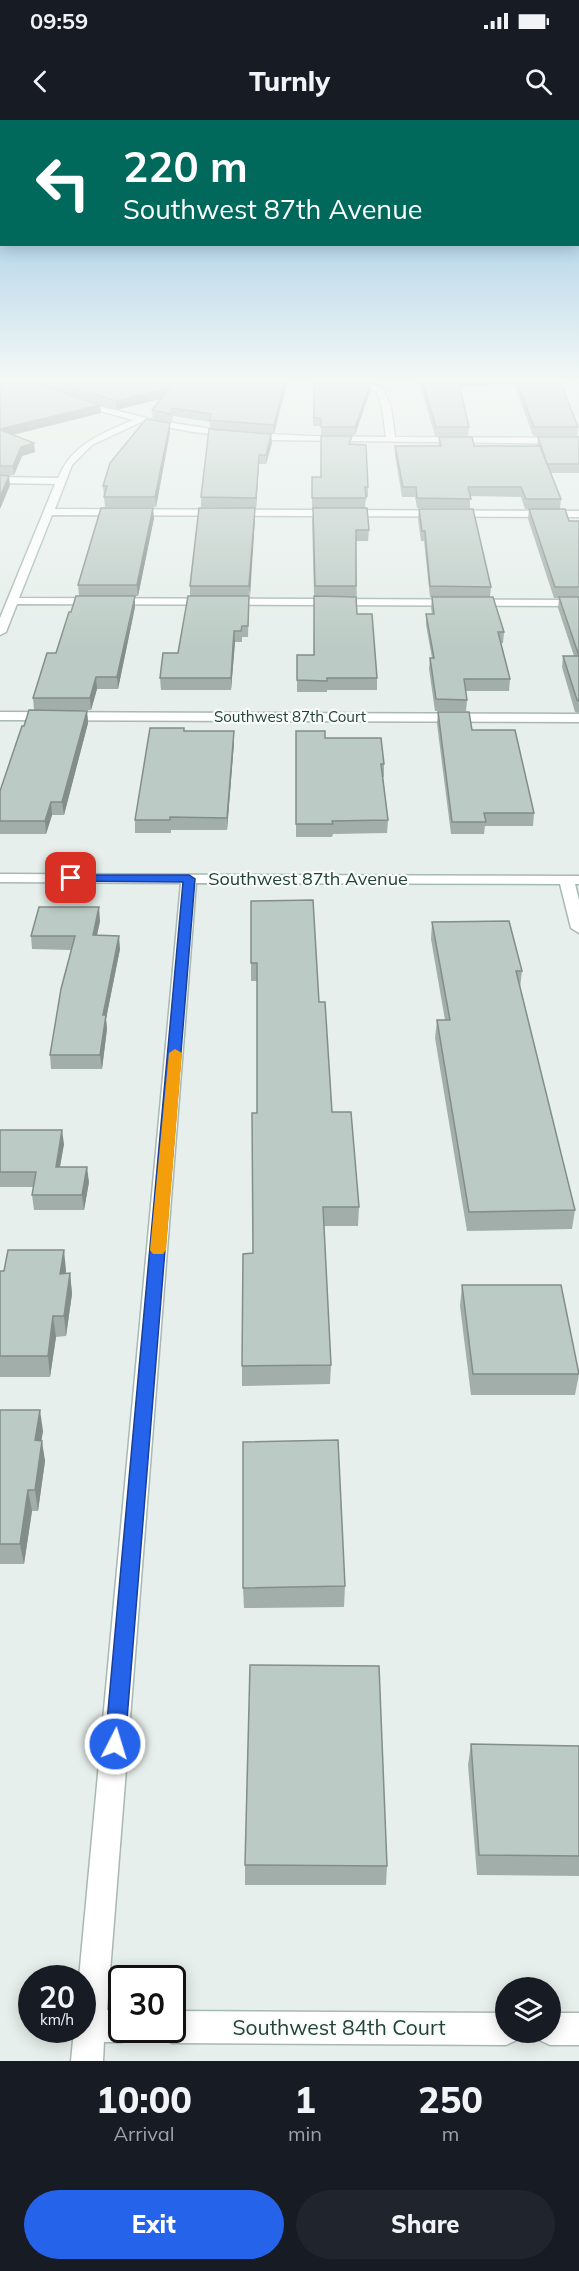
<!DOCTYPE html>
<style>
body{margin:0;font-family:Mulish,sans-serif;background:#20242c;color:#f1f3f6;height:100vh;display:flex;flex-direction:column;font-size:22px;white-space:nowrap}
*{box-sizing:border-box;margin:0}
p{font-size:20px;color:#9ea1a6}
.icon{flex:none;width:33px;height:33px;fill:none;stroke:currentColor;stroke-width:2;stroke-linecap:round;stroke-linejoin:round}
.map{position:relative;height:1941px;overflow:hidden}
.sheet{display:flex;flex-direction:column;background:#171b24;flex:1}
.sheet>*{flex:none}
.banner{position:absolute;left:0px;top:0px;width:579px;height:126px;box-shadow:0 3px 15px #0003;background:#00695c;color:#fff;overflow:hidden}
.controls{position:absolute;left:495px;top:1857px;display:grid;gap:12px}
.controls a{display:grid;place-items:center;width:66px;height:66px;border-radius:50%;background:#171b24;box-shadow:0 3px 15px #0003;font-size:30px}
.speed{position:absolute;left:18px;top:1845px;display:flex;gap:12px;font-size:30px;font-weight:700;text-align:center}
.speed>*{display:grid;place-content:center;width:78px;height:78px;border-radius:50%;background:#171b24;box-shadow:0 3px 15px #0003;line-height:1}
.speed small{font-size:15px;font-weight:400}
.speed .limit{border:3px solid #111;border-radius:9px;background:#fff;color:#111}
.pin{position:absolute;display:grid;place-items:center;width:51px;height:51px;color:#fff;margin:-26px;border-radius:12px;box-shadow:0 3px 9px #0006}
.me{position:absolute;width:66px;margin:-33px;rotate:5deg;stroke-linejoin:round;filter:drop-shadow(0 0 4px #0008)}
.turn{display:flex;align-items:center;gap:21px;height:126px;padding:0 24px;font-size:27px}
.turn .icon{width:78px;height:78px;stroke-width:2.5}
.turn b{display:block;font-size:42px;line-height:51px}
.eta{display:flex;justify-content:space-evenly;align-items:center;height:102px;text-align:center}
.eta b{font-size:36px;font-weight:800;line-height:42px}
.primary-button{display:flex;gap:12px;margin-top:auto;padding:12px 24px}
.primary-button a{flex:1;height:69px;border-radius:36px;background:#2563eb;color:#fff;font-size:24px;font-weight:800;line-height:69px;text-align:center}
.primary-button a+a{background:#20242c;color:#f1f3f6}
.status{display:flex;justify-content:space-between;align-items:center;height:42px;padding:0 30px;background:#171b24;direction:ltr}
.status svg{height:16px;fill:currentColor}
header{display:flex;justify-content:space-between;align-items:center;height:78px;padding:0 24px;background:#171b24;font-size:27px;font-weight:800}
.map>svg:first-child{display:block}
</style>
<div class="status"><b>09:59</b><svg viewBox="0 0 49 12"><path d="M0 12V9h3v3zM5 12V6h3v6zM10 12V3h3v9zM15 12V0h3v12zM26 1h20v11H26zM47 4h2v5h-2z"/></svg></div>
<header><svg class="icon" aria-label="back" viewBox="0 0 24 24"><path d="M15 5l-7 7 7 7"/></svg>Turnly<svg class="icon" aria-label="search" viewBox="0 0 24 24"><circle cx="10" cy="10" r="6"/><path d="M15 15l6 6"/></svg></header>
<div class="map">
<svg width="579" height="1941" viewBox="0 0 579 1941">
<rect width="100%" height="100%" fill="#e6efeb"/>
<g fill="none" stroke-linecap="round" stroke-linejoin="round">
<defs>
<g id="minor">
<path d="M326,258L364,261L383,269L391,287L395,317L579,318V324L270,320L193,312L141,302L92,325L72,345L55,389L579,391V397L52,395L19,478L579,480V486L17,484L6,512L0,515V498L55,364L0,363V357L58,358C72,324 101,314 133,300L75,284V280L154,300L231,312L309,316L386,317L382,287L377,272L362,265Z"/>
<polygon points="0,592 579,594 579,602 0,600"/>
<polygon points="0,754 579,756 579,764 575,764 579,780 579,813 571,808 560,764 196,763 107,1890 122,1890 122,1910 136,1910 133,1917 122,1922 104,1922 103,1941 71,1941 74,1910 82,1910 82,1858 79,1858 181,763 0,762"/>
<polygon points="172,1891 506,1893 506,1912 520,1912 517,1920 506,1925 172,1923 161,1918 157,1910 172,1910"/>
<polygon points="550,1893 579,1893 579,1925 550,1925 539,1920 536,1912 550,1912"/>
</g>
</defs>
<use href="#minor" stroke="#a8b8b2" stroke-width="3"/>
<use href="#minor" fill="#fff" fill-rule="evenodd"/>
</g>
<g fill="#a1aea9">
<polygon points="0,258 100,285 101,293 12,315 35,332 22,336 14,355 0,355 10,365 0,389"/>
<polygon points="23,258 288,258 274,314 271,314 272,323 266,344 259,344 256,388 201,387 201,377 270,313 210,309 210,302 173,296 172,303 153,299 152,290 162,279 116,290"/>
<polygon points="314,258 375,258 374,262 363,260 370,271 355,315 321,315 321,306 313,306"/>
<polygon points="418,258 559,258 578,307 577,316 533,316 514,263 460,267 469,307 468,316 435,316"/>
<polygon points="170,312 156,387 105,387 103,366"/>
<polygon points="439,317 474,326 537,326 538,317 579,317 579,353 550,353 561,379 560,389 525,389 521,377 470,376 470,388 417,388 415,377 402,377 395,335 395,326 438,326"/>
<polygon points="352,325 368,367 368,377 366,377 365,388 312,388 312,357 321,357"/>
<polygon points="255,388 255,398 249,477 248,517 242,517 242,522 235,522 231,570 161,570 160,558 178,533 190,476 190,466"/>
<polygon points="419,389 491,467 490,477 504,512 503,523 501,523 510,559 509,571 465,571 467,580 466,591 435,591 429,549 430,538 432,538 426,505 426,494 432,494 431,488 432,477 430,477 424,421 421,421 418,399"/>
<polygon points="529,389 569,401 579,401 579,593 575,592 562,547 563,536 574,536 558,488 559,478 554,478 528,399"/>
<polygon points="154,398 138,476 135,476 135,487 118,569 97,569 91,590 34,590 33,578 56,533 71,492 79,476 78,465"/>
<polygon points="312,398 369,410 368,421 356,421 357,494 377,558 377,570 327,570 327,572 297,572 297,535 314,535 314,476"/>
<polygon points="87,591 88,603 64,695 52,695 46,714 0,714 0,671 24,606"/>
<polygon points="438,592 472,610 534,693 533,706 485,706 484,714 451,714 437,604"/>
<polygon points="184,611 234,623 227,710 171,710 171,713 135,713 135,700"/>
<polygon points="296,611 325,618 384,644 384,657 383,657 388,700 387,713 333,714 332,717 296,717"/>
<polygon points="251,781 319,882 332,992 359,1087 358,1106 324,1106 331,1245 330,1264 242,1266 242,1246 253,1133 257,993 257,861 251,861"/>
<polygon points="100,801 97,815 120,829 106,899 107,909 102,949 51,949 50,935 71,830 32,829 31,816"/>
<polygon points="432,802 522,851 520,868 575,1090 572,1109 467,1111 435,918 437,900 445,900 431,819"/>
<polygon points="0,1010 64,1024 60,1047 89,1062 84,1090 34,1090 32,1075 33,1067 0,1067"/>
<polygon points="66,1150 66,1154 70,1153 72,1174 66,1216 56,1217 50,1257 0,1257 0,1151"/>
<polygon points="462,1165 579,1254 575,1275 471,1275 460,1186"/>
<polygon points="0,1290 43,1311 41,1321 45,1341 38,1391 32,1391 24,1444 0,1444"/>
<polygon points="345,1466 344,1487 244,1488 243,1468"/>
<polygon points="471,1624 579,1626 579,1756 477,1755 468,1645"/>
<polygon points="245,1745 387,1746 386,1765 245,1765"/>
</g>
<g fill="#838d89">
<polygon points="286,258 288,258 274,314 274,305"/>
<polygon points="473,258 515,258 514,263 458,267 458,259"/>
<polygon points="371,263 370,271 355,315 355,307"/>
<polygon points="170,268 171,276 116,290 116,281"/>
<polygon points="100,285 101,293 0,318 0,309"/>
<polygon points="170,303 170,312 156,387 155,377"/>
<polygon points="271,314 272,323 266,344 266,335"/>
<polygon points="34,323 35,332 22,336 14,355 13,346 21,327"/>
<polygon points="259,335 259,344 256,388 256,378"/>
<polygon points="9,356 10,365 0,389 0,377"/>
<polygon points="153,388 154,398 138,476 137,465"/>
<polygon points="255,388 255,398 250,477 249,466"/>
<polygon points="135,476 135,487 118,569 117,557"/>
<polygon points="234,511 235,522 231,570 231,558"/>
<polygon points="96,557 97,569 91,590 90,578"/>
<polygon points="87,591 88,603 64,695 62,682"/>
<polygon points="234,611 234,623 227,710 227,698"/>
<polygon points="51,682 52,695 46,714 45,701"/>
<polygon points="99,787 100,801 94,829 93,815"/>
<polygon points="119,816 120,829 106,899 107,909 102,949 100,935 103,895"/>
<polygon points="62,1010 64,1024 57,1062 56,1047"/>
<polygon points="87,1047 89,1062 84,1090 82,1075"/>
<polygon points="64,1130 66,1150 62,1174 60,1154"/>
<polygon points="70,1153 72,1174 66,1216 64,1196"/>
<polygon points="53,1196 56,1217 50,1257 48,1236"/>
<polygon points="40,1290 43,1311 38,1341 35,1320"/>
<polygon points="42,1321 45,1341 38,1391 35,1370"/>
<polygon points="28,1370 32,1391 24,1444 20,1424"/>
</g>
<g fill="#bbcac4" stroke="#838d89" stroke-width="1.5">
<polygon points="0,258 21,258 100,285 0,309"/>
<polygon points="47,258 286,258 274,305 210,300 211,294 172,288 171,294 152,290 170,268 116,281"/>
<polygon points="314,258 356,258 362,259 371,263 355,307 321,307 321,298 314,298"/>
<polygon points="421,258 473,258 458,259 469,307 436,307"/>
<polygon points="516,258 559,258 578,307 534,307"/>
<polygon points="146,299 170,303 155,377 104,377 107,366 103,366 110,343"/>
<polygon points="209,309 271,314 266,335 259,335 256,378 201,377"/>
<polygon points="0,310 34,323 21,327 13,346 0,346"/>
<polygon points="321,316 352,316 349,324 366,325 368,367 365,367 366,378 312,378 312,357 321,357"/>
<polygon points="439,317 472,317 474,326 540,326 561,379 526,379 521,367 468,367 471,379 417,378 416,367 403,367 395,326 441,326"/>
<polygon points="538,317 579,317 579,344 547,344"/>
<polygon points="0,355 9,356 0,377"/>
<polygon points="101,388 153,388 137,465 78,465"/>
<polygon points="199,388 255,388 249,466 190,466"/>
<polygon points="313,388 367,388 369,410 356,410 356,466 315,466"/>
<polygon points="419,389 473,389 491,467 430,466 425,411 422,411"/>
<polygon points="529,389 565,389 569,401 579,401 579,467 555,467"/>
<polygon points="76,476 135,476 117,557 96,557 90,578 33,578 47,533 56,533 69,492 71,492"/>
<polygon points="188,476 249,476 248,506 242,506 241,511 234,511 231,558 160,558 163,533 178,533"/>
<polygon points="314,476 356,477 357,494 372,494 377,558 327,558 327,561 297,560 297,535 314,535"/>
<polygon points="432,477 493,477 504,512 498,512 510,559 464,559 467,580 436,579 430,538 434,538 426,494 434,494"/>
<polygon points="559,477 579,477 579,581 577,580 563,536 579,536"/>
<polygon points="29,590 87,591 62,682 51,682 45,701 0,701 0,671 22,606 24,606"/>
<polygon points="438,592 469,592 472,610 515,610 534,693 484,693 486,702 452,702"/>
<polygon points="150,608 184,608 184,611 234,611 227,698 170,697 170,700 135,700"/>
<polygon points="296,611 325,611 325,618 381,618 384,644 381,644 388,700 332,701 333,704 296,704"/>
<polygon points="313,780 319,882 325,882 332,992 351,992 359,1087 323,1087 331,1245 242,1246 243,1134 253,1133 252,993 257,993 257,843 251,843 251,781"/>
<polygon points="39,787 99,787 93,815 119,816 103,895 106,895 100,935 50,935 61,869 75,816 31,816"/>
<polygon points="509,801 522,851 516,851 575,1090 469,1092 437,900 450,900 432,802"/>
<polygon points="0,1010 62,1010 56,1047 87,1047 82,1075 32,1075 36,1052 0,1052"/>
<polygon points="8,1130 64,1130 60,1154 70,1153 64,1196 53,1196 48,1236 0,1236 0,1151 4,1151"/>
<polygon points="462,1165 561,1165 579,1254 473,1254"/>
<polygon points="0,1290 40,1290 35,1320 42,1321 35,1370 28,1370 20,1424 0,1424"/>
<polygon points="338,1320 345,1466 243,1468 243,1322"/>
<polygon points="250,1545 379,1546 387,1746 245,1745"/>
<polygon points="471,1624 579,1626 579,1736 479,1735"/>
</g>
<linearGradient id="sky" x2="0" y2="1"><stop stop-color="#84bce0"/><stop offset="0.49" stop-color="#f4f8f6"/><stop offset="1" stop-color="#f4f8f6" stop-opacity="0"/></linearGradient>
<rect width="579" height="530" fill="url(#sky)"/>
<polygon fill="#2563eb" stroke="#184099" stroke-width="1.5" points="71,755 189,755 195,759 125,1624 122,1631 115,1634 108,1631 105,1624 183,762 67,761 67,756"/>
<polygon fill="#f59e0b" points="175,929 182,933 166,1130 163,1134 153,1134 150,1130 169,933"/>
<g text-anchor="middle" stroke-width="4.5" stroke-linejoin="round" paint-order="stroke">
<g font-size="15" fill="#24423a" stroke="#f7fbf9">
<text x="290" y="602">Southwest 87th Court</text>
</g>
<g font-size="18" fill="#24423a" stroke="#f7fbf9">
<text x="308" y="765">Southwest 87th Avenue</text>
</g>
<g font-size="21" fill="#24423a" stroke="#f7fbf9">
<text x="339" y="1915">Southwest 84th Court</text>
</g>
</g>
</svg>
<div class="controls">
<a><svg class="icon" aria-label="layers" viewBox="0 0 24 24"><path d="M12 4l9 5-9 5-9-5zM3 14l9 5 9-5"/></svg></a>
</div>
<div class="speed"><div>20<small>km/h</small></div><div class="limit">30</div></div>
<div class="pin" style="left:71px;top:758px;background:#d93025"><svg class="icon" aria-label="arrive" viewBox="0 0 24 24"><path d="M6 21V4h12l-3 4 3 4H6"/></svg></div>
<svg class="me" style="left:115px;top:1624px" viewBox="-20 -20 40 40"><circle r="17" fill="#2563eb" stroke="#fff" stroke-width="3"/><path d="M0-11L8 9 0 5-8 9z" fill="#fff"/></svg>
<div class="banner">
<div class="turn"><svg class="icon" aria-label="left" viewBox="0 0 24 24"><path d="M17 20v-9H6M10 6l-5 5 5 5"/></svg><div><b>220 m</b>Southwest 87th Avenue</div></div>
</div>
</div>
<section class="sheet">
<div class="eta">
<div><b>10:00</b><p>Arrival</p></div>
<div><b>1</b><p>min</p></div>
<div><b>250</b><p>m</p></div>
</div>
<div class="primary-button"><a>Exit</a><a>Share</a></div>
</section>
